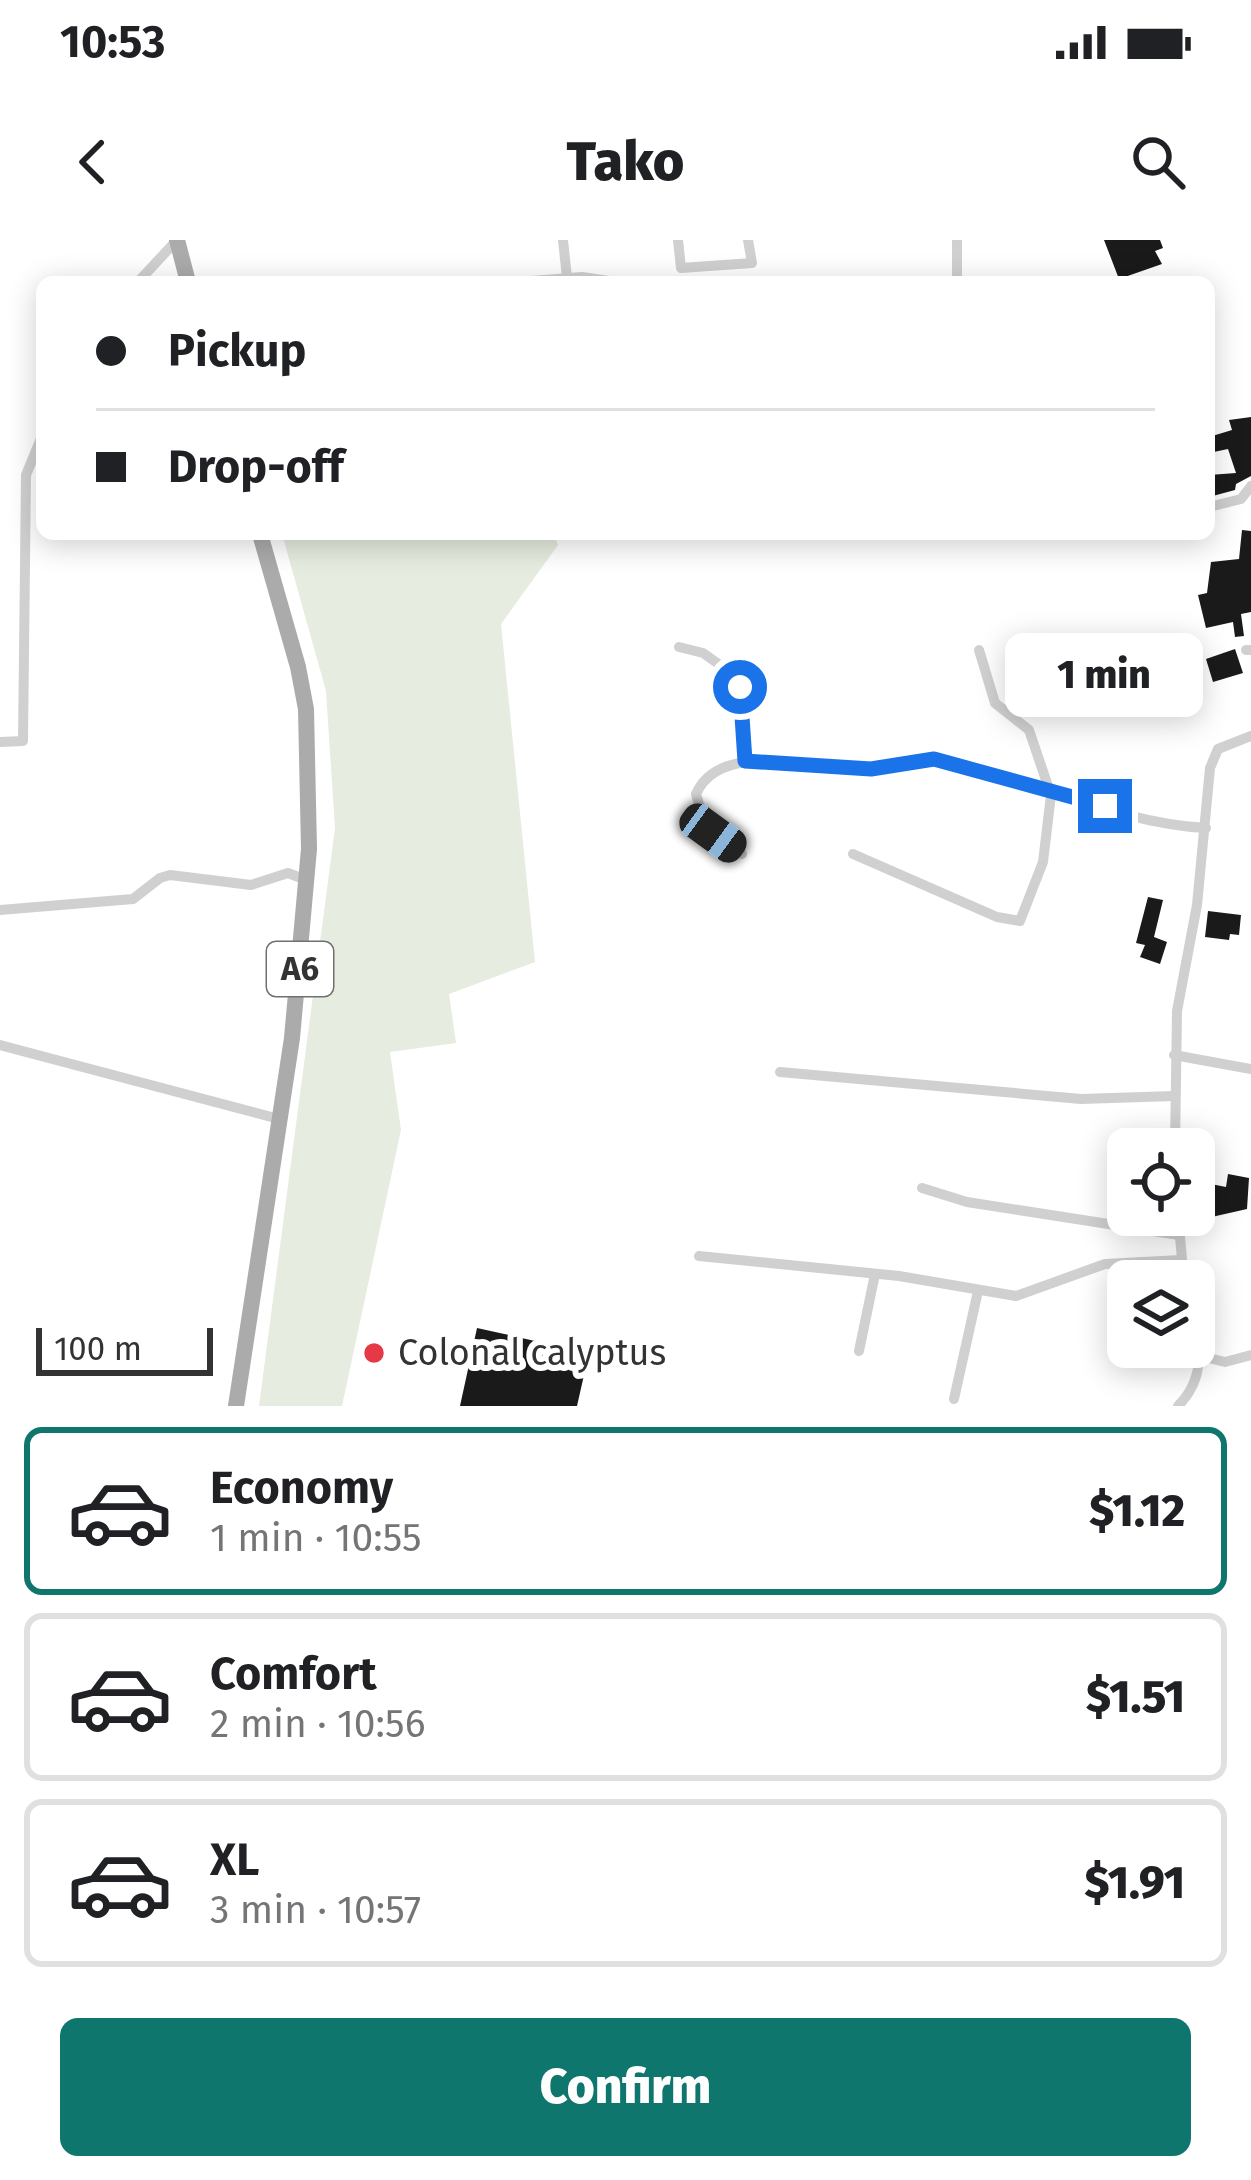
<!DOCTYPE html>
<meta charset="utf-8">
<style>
body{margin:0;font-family:"Fira Sans",sans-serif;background:#f2f2f2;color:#202124;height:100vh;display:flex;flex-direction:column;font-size:45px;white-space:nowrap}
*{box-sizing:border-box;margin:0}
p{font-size:39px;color:#757577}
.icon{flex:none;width:66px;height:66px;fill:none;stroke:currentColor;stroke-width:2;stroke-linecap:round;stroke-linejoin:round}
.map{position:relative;height:1166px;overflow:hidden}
.side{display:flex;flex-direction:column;background:#fff;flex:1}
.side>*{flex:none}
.hud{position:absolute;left:36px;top:36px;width:1179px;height:264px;border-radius:18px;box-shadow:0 6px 30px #0003;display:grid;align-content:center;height:264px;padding:0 60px;background:#fff}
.tools{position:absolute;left:1107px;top:888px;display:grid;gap:24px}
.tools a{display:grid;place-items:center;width:108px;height:108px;border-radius:18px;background:#fff;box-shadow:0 6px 30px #0003;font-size:60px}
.scale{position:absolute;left:36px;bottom:30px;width:177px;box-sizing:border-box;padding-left:12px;border:6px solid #333;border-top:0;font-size:33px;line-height:42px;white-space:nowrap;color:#333;-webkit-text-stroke:9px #fff;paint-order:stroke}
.end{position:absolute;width:54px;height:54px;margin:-27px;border:15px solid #1a73e8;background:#fff;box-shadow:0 0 0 6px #fff}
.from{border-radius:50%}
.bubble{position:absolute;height:84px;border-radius:18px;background:#fff;box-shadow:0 6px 30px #0003;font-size:39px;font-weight:800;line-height:84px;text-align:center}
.car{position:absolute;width:36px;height:72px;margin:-36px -18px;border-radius:15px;box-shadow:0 0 9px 3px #0007;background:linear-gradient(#222 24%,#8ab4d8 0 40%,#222 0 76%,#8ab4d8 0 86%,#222 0)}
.hud b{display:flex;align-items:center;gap:42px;height:114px;font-size:45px}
.hud b+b{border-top:3px solid #e0e0e0}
.hud i{width:30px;height:30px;background:#202124}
ul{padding:21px 0 0;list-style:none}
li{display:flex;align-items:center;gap:36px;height:168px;margin:0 24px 18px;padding:0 36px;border:6px solid #e0e0e0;border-radius:18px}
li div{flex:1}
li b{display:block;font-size:45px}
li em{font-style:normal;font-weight:800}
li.selected{border-color:#0f766e}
li>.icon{width:108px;height:108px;stroke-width:1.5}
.primary-button{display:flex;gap:24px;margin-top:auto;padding:24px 60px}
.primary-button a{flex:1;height:138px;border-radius:18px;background:#0f766e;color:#fff;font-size:48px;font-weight:800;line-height:138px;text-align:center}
.status{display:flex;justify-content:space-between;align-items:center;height:84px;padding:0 60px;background:#fff;direction:ltr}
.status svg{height:33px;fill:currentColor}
header{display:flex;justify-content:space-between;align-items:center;height:156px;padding:0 60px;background:#fff;font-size:54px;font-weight:800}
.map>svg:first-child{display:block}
</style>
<div class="status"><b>10:53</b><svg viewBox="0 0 49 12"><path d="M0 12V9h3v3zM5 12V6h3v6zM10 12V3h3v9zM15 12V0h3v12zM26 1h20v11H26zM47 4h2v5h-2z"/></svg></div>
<header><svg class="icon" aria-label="back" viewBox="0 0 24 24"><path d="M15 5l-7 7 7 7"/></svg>Tako<svg class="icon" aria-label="search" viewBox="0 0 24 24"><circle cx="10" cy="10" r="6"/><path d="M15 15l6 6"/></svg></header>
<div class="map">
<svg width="1251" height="1166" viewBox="0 0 1251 1166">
<rect width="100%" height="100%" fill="#fff"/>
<path fill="#e6ecdf" d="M 282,294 L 554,294 L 558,305 L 501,384 L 535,722 L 449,754 L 456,803 L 390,812 L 401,890 L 342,1166 L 259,1166 L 335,588 L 326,451 Z"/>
<g fill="#1a1a1a">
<path d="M 1104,0 L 1160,0 L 1163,8 L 1155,11 L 1162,24 L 1119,39 Z"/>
<path d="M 1251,177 L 1251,236 L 1236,244 L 1235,250 L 1209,257 L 1209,235 L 1236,233 L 1228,209 L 1209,213 L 1209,197 L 1232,190 L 1229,180 Z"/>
<path d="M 1242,290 L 1251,291 L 1251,372 L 1241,374 L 1244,396 L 1235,397 L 1233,382 L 1206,388 L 1198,355 L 1207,353 L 1211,322 L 1239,319 Z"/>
<path d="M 1235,409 L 1243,433 L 1213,442 L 1206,419 Z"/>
<path d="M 1148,657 L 1163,660 L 1154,697 L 1167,702 L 1160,724 L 1140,717 L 1145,705 L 1136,703 Z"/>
<path d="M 1208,671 L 1241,675 L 1239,695 L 1230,694 L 1229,700 L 1205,697 Z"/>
<path d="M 1228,934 L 1249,938 L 1247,969 L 1194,981 L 1196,941 L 1226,947 Z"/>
<path d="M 477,1088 L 589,1113 L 577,1166 L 460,1166 Z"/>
</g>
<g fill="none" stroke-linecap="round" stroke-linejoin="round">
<g stroke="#d0d0d0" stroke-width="10">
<path d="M 563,0 L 567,38"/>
<path d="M 678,0 L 681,28 L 752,23 L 748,0"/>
<path d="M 138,42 L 177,0"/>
<path d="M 470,42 L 493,42"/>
<path d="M 518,42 L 582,37 L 616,42"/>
<path d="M 957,42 L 957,0"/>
<path d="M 1209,267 L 1241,259 L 1251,246"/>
<path d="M 679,407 L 703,413 L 737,437 L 745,521"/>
<path d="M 1246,410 L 1251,410"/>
<path d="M 0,502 L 23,501 L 26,235 L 42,196"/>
<path d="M 742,614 L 705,585 L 696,554 C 722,495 825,534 876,529 C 897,527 918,516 939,520 C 1029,537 1114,583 1206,588"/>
<path d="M 853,614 L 997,677 L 1020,681 L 1043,622 L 1051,555 L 1029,490 L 995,463 L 979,410"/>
<path d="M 0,670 L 133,659 L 160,638 L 170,635 L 251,645 L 288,633 L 306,640"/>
<path d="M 0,805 L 279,879"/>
<path d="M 1174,815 L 1251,829"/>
<path d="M 780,832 L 1081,859 L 1174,856"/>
<path d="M 1175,909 L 1177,771 L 1197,665 L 1210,528 L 1218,509 L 1251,496"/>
<path d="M 922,948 L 967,962 L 1179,995"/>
<path d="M 1178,975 L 1184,1041"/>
<path d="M 699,1016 L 899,1036 L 1016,1056 L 1105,1024 L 1181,1020"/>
<path d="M 859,1111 L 875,1034"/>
<path d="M 1201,1116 L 1225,1122 L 1251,1115"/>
<path d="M 954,1159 L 978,1051"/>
<path d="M 1178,1166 C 1203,1141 1202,1112 1194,1080"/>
</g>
<g stroke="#ababab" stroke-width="16">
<path d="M 177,0 L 188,42"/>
<path d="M 236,1166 L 292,798 L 309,609 L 306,469 L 298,427 L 260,294"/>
</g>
</g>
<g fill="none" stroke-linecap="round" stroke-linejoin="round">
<path stroke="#1a73e8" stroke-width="15" d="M 740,447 L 745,521 L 871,529 L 934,519 L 1105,566"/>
</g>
<circle fill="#e63946" stroke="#fff" stroke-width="4.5" cx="374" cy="1113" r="12"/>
<g text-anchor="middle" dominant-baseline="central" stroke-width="12" stroke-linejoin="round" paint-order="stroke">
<rect fill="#fff" stroke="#707070" stroke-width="3" x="267" y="702" width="66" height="54" rx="9"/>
<g font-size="33" font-weight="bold" fill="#333">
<text x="300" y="729">A6</text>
</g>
<g font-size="36" fill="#333" stroke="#fff" text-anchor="start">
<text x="398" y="1113">Colonal calyptus</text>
</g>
</g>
</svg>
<div class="tools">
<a><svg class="icon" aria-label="locate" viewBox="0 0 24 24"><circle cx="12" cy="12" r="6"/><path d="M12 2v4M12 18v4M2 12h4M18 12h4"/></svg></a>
<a><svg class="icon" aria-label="layers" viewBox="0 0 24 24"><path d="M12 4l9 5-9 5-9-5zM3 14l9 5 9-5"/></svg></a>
</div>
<div class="scale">100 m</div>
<i class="end from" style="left:740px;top:447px"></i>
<i class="end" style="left:1105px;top:566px"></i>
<div class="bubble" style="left:1005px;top:393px;width:198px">1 min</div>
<i class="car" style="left:713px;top:593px;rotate:126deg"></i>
<div class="hud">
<b><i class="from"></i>Pickup</b>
<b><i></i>Drop-off</b>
</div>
</div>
<section class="side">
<ul>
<li class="selected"><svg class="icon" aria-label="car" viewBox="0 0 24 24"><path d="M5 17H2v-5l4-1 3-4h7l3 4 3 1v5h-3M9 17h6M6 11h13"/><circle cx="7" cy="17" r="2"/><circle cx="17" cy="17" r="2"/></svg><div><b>Economy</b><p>1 min · 10:55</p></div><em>$1.12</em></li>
<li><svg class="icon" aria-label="car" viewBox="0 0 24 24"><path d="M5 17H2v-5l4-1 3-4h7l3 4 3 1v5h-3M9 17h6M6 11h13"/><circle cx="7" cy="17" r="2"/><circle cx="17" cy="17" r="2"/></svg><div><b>Comfort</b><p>2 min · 10:56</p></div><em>$1.51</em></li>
<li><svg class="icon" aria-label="car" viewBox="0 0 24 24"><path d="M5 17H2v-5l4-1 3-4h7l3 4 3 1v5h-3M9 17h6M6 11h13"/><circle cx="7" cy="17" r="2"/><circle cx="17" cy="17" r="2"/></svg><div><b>XL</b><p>3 min · 10:57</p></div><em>$1.91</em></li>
</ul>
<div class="primary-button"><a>Confirm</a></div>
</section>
